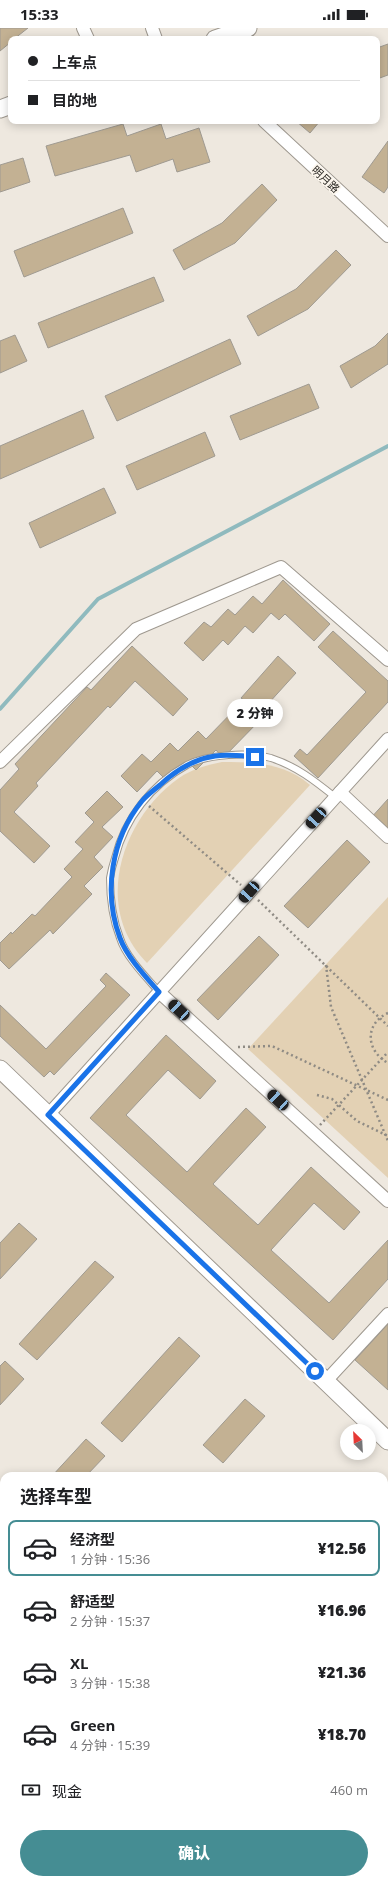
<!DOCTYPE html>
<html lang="zh">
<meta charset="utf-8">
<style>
body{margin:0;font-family:"Open Sans","Noto Sans SC",sans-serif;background:#f6f6f6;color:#202124;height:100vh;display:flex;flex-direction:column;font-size:15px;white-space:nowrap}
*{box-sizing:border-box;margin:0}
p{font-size:13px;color:#757577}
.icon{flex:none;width:22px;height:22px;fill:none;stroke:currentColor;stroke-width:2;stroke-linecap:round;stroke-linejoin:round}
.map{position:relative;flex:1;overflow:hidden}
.panel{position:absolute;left:0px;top:1444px;width:388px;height:412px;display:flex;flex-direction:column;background:#fff;border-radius:12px 12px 0 0;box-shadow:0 2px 10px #0003}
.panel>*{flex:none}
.hud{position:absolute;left:8px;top:8px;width:372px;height:88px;border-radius:8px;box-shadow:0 2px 10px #0003;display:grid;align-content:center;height:88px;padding:0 20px;background:#fff}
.needle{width:26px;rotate:336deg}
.controls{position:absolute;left:340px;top:1396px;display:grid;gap:8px}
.controls a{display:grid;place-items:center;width:36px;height:36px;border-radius:50%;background:#fff;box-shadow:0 2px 10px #0003;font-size:20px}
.end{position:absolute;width:18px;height:18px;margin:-9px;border:5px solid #1a73e8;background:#fff;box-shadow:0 0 0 2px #fff}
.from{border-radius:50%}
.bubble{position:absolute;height:28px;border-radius:14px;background:#fff;box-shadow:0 2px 10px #0003;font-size:13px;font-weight:800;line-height:28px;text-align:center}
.car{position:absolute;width:12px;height:24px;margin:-12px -6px;border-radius:5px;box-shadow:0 0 3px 1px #0007;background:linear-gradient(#222 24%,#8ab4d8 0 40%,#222 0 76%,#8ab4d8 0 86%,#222 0)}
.hud b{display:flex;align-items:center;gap:14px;height:38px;font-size:15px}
.hud b+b{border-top:1px solid #e0e0e0}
.hud i{width:10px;height:10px;background:#202124}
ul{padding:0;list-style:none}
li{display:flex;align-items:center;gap:12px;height:56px;margin:0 8px 6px;padding:0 12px;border:2px solid transparent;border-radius:8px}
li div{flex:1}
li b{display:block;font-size:15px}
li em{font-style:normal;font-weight:800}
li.on{border-color:#458d93}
li>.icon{width:36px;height:36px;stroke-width:1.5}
h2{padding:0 20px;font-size:18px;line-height:48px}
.pay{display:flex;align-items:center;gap:10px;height:44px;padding:0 20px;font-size:15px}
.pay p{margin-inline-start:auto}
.button{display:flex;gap:8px;margin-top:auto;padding:8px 20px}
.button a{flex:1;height:46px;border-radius:24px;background:#458d93;color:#fff;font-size:16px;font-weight:800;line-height:46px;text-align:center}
.status{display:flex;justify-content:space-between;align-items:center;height:28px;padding:0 20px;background:#fff;direction:ltr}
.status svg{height:11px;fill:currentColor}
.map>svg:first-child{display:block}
</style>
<div class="status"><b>15:33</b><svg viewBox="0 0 49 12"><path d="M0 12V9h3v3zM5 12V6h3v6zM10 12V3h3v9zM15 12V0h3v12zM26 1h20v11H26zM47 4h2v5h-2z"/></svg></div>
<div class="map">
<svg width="388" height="1856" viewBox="0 0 388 1856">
<rect width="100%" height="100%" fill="#eee8df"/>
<g fill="#e3d1b4">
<path d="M 222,734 C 255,734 284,735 310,757 L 147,935 C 92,880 121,791 179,750 C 192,741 207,737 222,734 Z"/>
<path d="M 388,869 L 388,1150 L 248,1021 Z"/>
</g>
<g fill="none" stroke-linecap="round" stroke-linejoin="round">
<path stroke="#8fbabe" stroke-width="4" d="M 0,681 L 98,571 L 388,418"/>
</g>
<g fill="#c3b193" stroke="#9f9a91">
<path d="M 0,0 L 28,0 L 14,11 L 11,11 L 11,14 L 0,23 Z"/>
<path d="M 388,16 L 388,47 L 377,51 L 377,20 Z"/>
<path d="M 296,93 L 320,93 L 310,105 Z"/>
<path d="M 123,96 L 127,108 L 161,96 L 166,111 L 199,100 L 210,134 L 177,144 L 173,131 L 136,144 L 130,127 L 55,148 L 46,118 Z"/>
<path d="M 388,113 L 388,159 L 384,165 L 362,149 Z"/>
<path d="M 23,130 L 30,154 L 0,164 L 0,137 Z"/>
<path d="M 262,156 L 277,172 L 235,215 L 184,242 L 173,222 L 222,195 Z"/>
<path d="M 123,180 L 133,205 L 24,249 L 14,223 Z"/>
<path d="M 336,222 L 351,237 L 308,281 L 258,308 L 247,288 L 296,261 Z"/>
<path d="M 154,249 L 164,273 L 48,320 L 38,295 Z"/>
<path d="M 388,305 L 388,336 L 351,360 L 340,338 L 375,318 Z"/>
<path d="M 15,307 L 27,333 L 0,345 L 0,313 Z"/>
<path d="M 230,311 L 241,336 L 117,393 L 105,368 Z"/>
<path d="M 309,356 L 319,380 L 240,412 L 230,388 Z"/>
<path d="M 83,382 L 94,410 L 0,451 L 0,418 Z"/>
<path d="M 205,404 L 215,428 L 137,462 L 126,438 Z"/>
<path d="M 104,460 L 116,485 L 40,520 L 29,495 Z"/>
<path d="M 283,552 L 330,596 L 314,613 L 285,586 L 279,592 L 271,585 L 253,605 L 245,598 L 228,617 L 223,612 L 203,633 L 184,615 L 204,594 L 211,599 L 228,581 L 235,587 L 253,568 L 262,576 Z"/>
<path d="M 333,603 L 388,653 L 388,674 L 318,750 L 294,728 L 300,721 L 307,727 L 366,664 L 318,619 Z"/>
<path d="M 132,618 L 188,671 L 173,688 L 135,653 L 110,680 L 108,678 L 36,755 L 38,758 L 14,784 L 50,818 L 34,835 L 0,803 L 0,762 L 19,741 L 15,736 L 87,659 L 91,662 Z"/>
<path d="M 278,628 L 296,645 L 258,687 L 262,690 L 223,730 L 216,722 L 196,742 L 187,733 L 167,753 L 157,743 L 137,764 L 121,748 L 142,726 L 151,734 L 170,715 L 178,723 L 198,703 L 206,711 L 244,672 L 241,670 Z"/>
<path d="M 107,763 L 123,779 L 102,799 L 113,809 L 94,829 L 103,839 L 84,858 L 92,866 L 53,906 L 50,902 L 9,941 L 0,932 L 0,915 L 11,904 L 12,906 L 32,886 L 35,888 L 72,849 L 64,841 L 83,821 L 75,814 L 94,794 L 85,785 Z"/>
<path d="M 388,771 L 388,808 L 370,791 Z"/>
<path d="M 347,812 L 370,834 L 308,900 L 284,878 Z"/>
<path d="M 259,908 L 279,927 L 218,992 L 197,972 Z"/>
<path d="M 106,945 L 130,967 L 54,1047 L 50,1043 L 44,1049 L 0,1008 L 0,977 L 46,1021 L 106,958 L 100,952 Z"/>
<path d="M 166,1007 L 216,1053 L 200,1071 L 168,1042 L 126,1087 L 187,1144 L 246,1080 L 266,1099 L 213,1156 L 258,1197 L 311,1139 L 360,1184 L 344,1202 L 314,1175 L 271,1222 L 329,1275 L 388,1212 L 388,1251 L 333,1312 L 90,1090 Z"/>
<path d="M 19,1195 L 37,1211 L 0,1251 L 0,1215 Z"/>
<path d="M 95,1233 L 114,1249 L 37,1332 L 19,1316 Z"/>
<path d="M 388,1296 L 388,1362 L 355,1332 Z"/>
<path d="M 179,1309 L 200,1328 L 122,1414 L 101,1395 Z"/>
<path d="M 5,1333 L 24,1351 L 0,1377 L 0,1338 Z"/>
<path d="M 245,1371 L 265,1388 L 223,1435 L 203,1417 Z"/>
<path d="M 86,1411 L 105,1428 L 86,1448 L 52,1448 Z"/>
<path d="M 4,1667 L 4,1707 L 0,1711 L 0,1671 Z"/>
</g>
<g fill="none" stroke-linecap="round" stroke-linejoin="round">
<g stroke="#9e988f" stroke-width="8">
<g id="lane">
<path d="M 159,964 C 146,949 126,929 120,910 C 113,892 110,870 110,850 C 111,844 113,836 115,830 C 125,790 151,757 187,737 C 208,726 249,724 271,730 C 296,738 315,753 335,769"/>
<path d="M 384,1615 L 388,1619"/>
<path d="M 203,1852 L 207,1856"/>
</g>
</g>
<g stroke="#9e988f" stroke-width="14">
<g id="street">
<path d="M 83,0 L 88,11"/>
<path d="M 152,0 L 156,11"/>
<path d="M 264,93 L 388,208"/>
<path d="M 0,734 L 136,601 L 281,539 L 388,632"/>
<path d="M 340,764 L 388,809"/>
<path d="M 159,964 L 388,1173"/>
<path d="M 48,1087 L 388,711"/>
<path d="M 326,1353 L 388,1286"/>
</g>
</g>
<g stroke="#9e988f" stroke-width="19">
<g id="secondary">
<path d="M 215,11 L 248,0"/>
<path d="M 0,81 L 11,77"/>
<path d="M 0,1041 L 388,1413"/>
</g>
</g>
<g stroke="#9e988f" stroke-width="21">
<g id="primary">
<path d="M 384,1473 L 388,1469"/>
<path d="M 384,1501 L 388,1497"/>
<path d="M 35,1856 L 38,1852"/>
<path d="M 63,1856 L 66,1852"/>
</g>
</g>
<g stroke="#8f8b84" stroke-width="2.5" stroke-dasharray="2 3" stroke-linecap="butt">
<path d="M 149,778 L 241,857"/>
<path d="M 258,872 L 388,998"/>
<path d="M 326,937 L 331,979 L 388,1113"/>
<path d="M 388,985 C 364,996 366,1023 388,1035"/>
<path d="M 238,1019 L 272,1018 L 388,1072"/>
<path d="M 317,1067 L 332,1071 L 357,1093 L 388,1108"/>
<path d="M 320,1097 L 388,1024"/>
</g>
<use href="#lane" stroke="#fff" stroke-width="6"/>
<use href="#street" stroke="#fff" stroke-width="12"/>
<use href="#secondary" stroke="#fff" stroke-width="17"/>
<use href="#primary" stroke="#fff" stroke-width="19"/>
</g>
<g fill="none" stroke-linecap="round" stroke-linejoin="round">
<path stroke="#1a73e8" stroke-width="5" d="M 255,729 C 242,728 228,726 215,728 C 194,731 175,743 160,757 C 154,762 147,767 142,773 C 111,811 103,865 120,910 C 127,929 146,949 159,964 L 48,1087 L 315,1343"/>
</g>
<g text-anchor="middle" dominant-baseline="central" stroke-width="3.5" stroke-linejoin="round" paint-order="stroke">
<g font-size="11" fill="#282622" stroke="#fbf5ec">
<text transform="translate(326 151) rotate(43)">明月路</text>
</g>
</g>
</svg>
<div class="controls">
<a><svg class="needle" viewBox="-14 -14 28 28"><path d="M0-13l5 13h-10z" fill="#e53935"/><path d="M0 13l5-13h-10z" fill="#757577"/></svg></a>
</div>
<i class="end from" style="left:315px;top:1343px"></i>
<i class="end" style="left:255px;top:729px"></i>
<div class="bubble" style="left:227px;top:671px;width:56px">2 分钟</div>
<i class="car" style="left:316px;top:790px;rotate:222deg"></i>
<i class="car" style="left:249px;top:864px;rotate:222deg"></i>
<i class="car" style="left:179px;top:982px;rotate:313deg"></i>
<i class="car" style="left:278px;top:1072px;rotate:313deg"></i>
<div class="hud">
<b><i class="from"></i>上车点</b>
<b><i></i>目的地</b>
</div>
<section class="panel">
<h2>选择车型</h2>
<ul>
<li class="on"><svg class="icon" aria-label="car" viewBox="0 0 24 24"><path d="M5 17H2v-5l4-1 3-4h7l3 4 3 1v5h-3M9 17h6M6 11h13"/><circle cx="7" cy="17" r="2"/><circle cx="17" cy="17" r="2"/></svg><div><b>经济型</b><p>1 分钟 · 15:36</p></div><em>¥12.56</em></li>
<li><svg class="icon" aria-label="car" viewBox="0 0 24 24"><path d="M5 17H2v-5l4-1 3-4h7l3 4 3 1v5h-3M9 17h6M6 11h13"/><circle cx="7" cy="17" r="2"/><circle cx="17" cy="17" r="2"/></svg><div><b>舒适型</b><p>2 分钟 · 15:37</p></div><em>¥16.96</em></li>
<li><svg class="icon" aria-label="car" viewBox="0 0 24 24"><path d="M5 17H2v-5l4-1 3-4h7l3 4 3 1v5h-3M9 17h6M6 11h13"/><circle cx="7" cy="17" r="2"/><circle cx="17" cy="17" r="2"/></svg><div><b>XL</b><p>3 分钟 · 15:38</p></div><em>¥21.36</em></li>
<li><svg class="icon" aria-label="car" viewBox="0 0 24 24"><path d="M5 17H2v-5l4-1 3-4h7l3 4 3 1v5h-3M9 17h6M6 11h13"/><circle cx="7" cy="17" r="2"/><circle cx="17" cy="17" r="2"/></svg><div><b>Green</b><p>4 分钟 · 15:39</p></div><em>¥18.70</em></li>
</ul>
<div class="pay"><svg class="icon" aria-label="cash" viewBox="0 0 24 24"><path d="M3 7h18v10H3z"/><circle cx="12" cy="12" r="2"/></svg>现金<p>460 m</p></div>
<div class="button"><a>确认</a></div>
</section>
</div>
